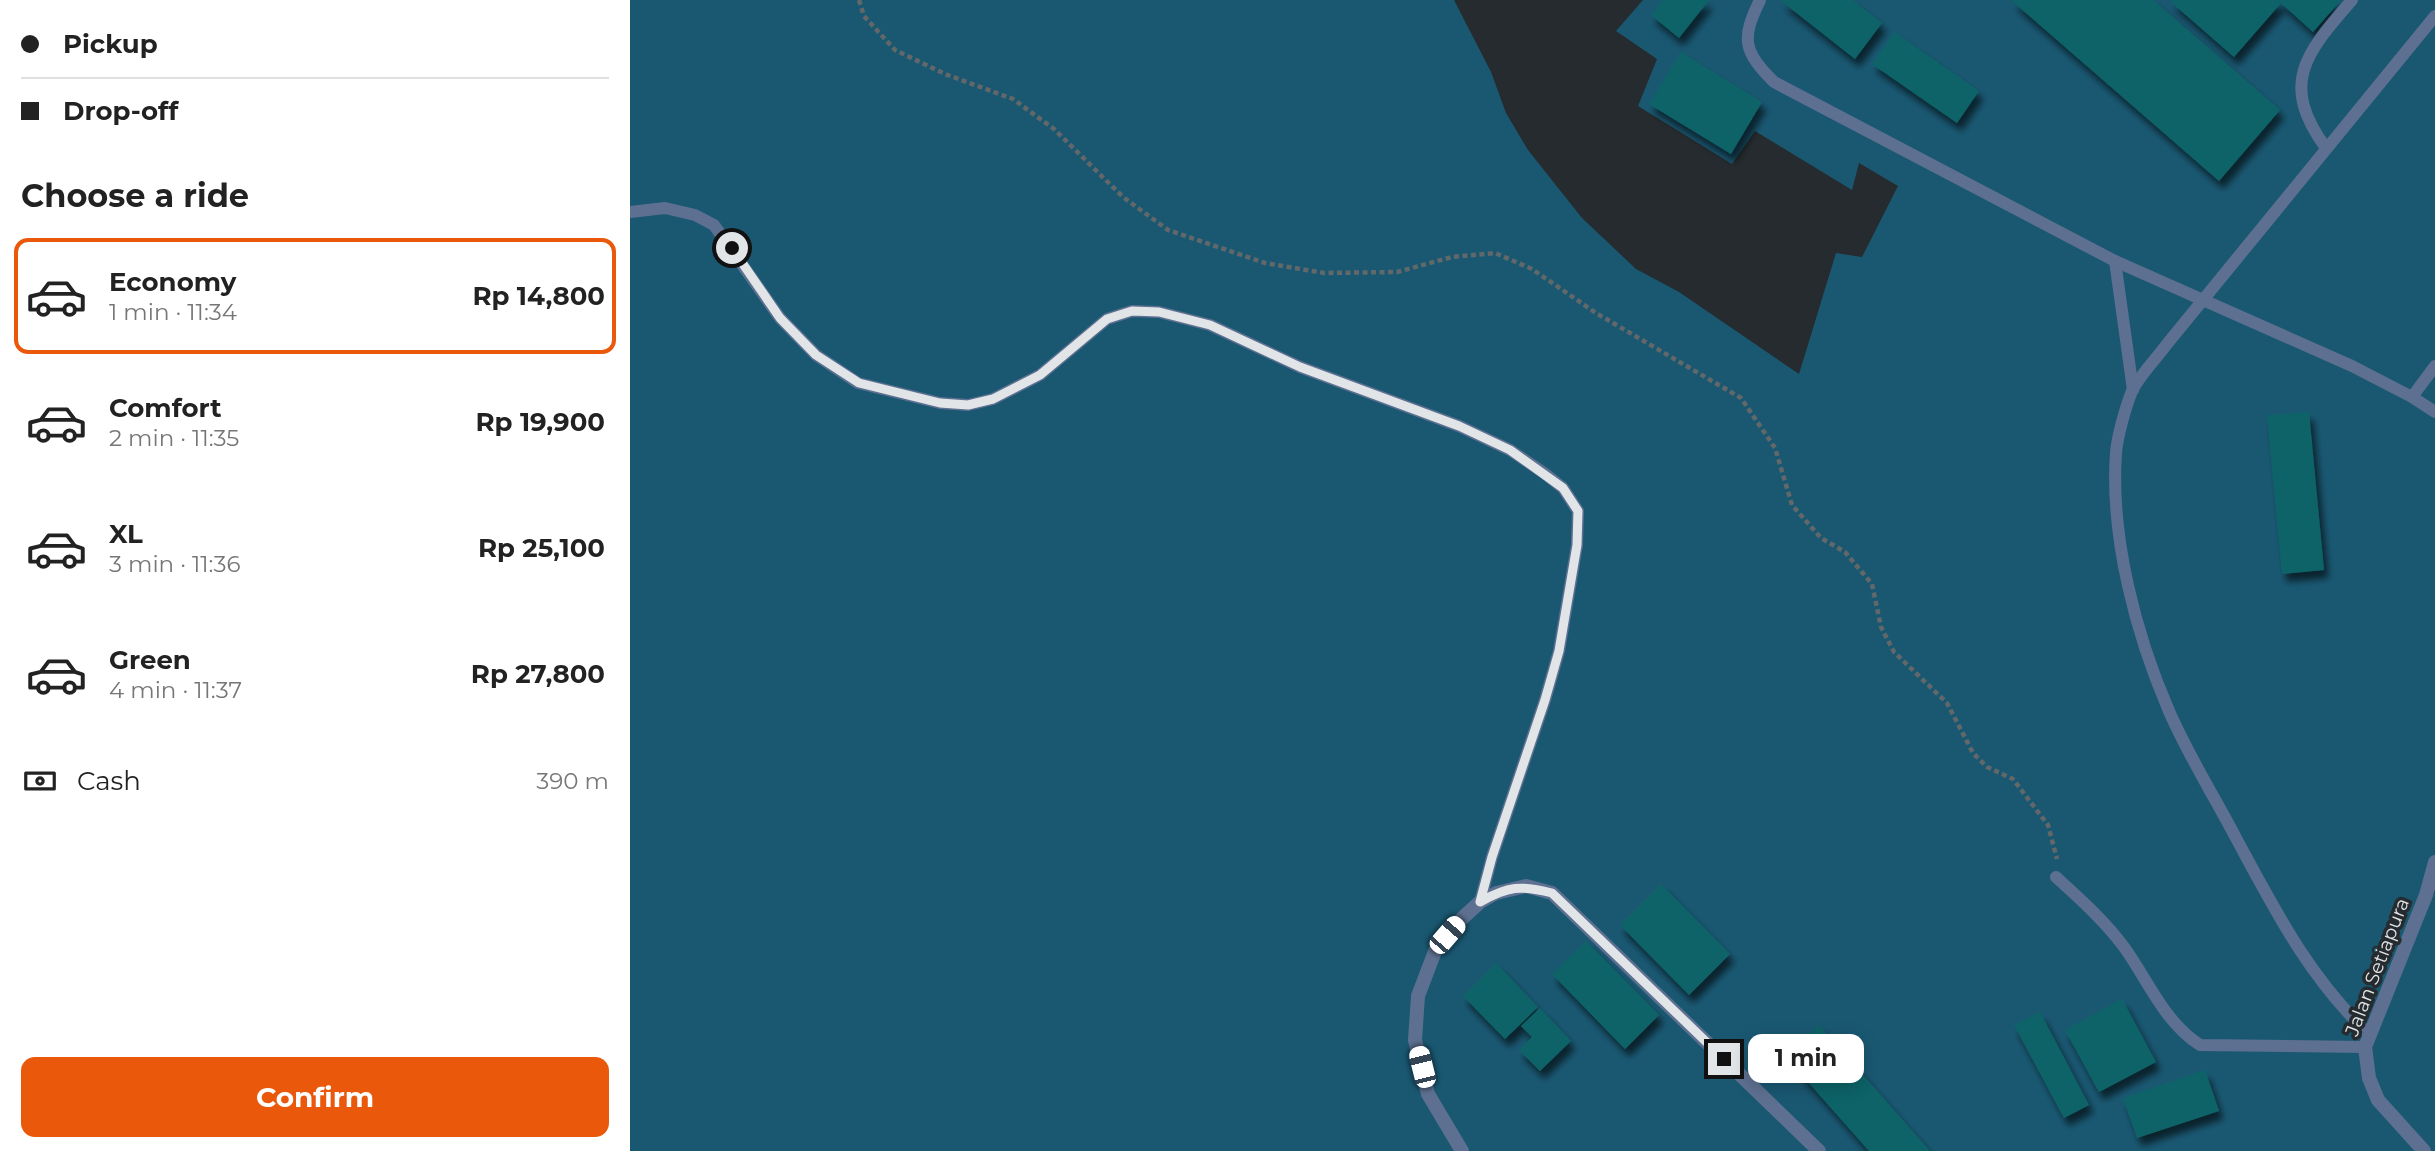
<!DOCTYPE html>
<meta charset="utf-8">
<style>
body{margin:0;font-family:Montserrat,sans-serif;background:#f2f2f2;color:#222;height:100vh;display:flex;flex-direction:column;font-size:26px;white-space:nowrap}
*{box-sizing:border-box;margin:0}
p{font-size:23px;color:#767676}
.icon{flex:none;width:38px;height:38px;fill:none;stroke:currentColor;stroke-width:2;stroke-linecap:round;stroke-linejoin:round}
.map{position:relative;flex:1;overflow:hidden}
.drawer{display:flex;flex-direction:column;background:#fff;width:630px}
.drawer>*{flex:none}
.guide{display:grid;align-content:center;height:154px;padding:0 21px;background:#fff}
.end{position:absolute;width:32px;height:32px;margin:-16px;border:9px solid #e1e5e7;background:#111;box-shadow:0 0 0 4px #111}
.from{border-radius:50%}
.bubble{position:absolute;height:49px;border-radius:14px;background:#fff;box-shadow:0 4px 18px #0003;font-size:23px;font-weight:700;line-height:49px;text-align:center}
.car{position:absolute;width:21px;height:42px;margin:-21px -10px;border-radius:9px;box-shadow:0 0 5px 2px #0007;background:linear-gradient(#fff 24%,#345 0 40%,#fff 0 76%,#345 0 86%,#fff 0)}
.guide b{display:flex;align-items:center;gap:24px;height:66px;font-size:26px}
.guide b+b{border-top:2px solid #e0e0e0}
.guide i{width:18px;height:18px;background:#222}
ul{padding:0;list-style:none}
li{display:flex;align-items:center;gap:21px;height:116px;margin:0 14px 10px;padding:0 7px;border:4px solid transparent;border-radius:14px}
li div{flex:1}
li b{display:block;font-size:26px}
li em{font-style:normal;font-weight:700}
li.active{border-color:#ea580c}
li>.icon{width:63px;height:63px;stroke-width:1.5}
h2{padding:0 21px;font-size:32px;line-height:84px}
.pay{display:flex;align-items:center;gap:18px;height:77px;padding:0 21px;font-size:26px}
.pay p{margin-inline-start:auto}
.primary-button{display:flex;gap:14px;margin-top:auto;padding:14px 21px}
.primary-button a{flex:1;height:80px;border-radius:14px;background:#ea580c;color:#fff;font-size:28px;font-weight:700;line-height:80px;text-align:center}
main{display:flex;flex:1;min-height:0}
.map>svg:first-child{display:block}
</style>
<main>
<section class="drawer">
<div class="guide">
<b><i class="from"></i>Pickup</b>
<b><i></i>Drop-off</b>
</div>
<h2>Choose a ride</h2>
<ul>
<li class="active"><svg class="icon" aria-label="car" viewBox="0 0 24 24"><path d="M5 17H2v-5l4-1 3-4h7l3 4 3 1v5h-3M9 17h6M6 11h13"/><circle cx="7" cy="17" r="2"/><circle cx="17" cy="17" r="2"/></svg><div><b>Economy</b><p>1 min · 11:34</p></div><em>Rp 14,800</em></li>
<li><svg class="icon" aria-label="car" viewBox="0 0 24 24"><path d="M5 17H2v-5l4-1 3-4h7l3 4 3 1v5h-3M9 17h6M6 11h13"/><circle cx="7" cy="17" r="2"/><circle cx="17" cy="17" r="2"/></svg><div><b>Comfort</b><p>2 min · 11:35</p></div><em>Rp 19,900</em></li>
<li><svg class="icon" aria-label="car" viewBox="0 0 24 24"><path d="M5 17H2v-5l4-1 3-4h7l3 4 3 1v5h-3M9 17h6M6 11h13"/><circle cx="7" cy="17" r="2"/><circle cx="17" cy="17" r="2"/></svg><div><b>XL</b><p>3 min · 11:36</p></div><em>Rp 25,100</em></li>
<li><svg class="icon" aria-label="car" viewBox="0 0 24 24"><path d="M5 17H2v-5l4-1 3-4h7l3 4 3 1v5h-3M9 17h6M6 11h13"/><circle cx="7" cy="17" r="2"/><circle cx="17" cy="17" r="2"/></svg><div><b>Green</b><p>4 min · 11:37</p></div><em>Rp 27,800</em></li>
</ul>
<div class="pay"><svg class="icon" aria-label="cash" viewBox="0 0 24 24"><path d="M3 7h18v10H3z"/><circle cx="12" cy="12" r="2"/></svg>Cash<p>390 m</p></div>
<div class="primary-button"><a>Confirm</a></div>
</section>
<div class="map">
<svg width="1805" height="1151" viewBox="0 0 1805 1151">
<defs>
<filter id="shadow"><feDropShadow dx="4.5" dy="8" stdDeviation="3.5" flood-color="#0009"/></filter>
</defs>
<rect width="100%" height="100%" fill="#252b2e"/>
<path fill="#1a5872" d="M 0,0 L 824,0 L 861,72 L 876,113 L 898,150 L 952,218 L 1006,269 L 1049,292 L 1169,374 L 1206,253 L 1232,257 L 1268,186 L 1229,163 L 1222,190 L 1125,131 L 1102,164 L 1008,106 L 1027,59 L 986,31 L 1013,0 L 1805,0 L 1805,1151 L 0,1151 Z"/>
<g fill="#0e6467" filter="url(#shadow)">
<path d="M 1033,0 L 1079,0 L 1049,38 L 1021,15 Z"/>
<path d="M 1150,0 L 1222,0 L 1252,23 L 1225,59 Z"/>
<path d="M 1381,0 L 1523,0 L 1650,110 L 1589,181 Z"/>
<path d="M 1542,0 L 1711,0 L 1683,32 L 1651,3 L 1604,57 L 1541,2 Z"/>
<path d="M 1264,32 L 1349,91 L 1327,123 L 1242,64 Z"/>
<path d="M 1051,52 L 1132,102 L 1101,154 L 1019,104 Z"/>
<path d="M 1679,412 L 1694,570 L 1652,574 L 1637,415 Z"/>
<path d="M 1031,884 L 1100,954 L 1059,995 L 990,925 Z"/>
<path d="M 956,941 L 1029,1015 L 995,1049 L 922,974 Z"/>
<path d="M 866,963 L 908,1007 L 875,1039 L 833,996 Z"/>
<path d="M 1492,999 L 1526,1062 L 1469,1092 L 1435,1030 Z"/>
<path d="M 910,1008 L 941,1041 L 910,1071 L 889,1050 L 902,1037 L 891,1026 Z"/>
<path d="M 1410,1012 L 1459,1105 L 1434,1118 L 1384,1025 Z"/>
<path d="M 1189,1025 L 1300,1151 L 1239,1151 L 1155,1056 Z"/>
<path d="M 1575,1070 L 1589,1111 L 1507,1138 L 1493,1098 Z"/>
</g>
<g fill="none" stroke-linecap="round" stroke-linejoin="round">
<path stroke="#62686a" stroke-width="4.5" stroke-dasharray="5 3.5" stroke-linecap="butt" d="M 229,0 L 234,16 L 265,50 L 315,74 L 383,99 L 424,129 L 493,197 L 538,230 L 635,263 L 694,273 L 767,272 L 822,257 L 865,253 L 902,269 L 966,313 L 1111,398 L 1145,448 L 1162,505 L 1191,538 L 1215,552 L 1242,584 L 1251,627 L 1264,652 L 1317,703 L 1343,753 L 1357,767 L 1383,779 L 1418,825 L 1427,859"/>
<g stroke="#5e7091" stroke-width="12">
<path d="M 1130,0 C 1111,39 1113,51 1144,82 L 1485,261 L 1722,366 L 1782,397 L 1805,412"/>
<path d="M 1696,148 C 1648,83 1677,52 1722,0"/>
<path d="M 0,212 L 35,208 L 65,215 L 84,225 L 150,318 L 186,355 L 228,383 L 310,403 L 338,405 L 363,399 L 410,375 L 477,319 L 502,311 L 529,312 L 580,325 L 670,367 L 829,426 L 880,450 L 914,473 L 933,488 L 948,511 L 947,545 L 929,651 L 915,700 L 862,857 L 850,902"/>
<path d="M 1485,261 L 1503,390"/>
<path d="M 1782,397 L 1805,366"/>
<path d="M 1426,877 C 1449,898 1475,921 1494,947 C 1518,980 1534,1022 1570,1045 L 1735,1047"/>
<path d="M 1740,1035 C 1679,978 1645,910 1606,838 C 1584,796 1558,755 1539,711 C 1506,635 1480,537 1486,453 C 1487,437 1496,406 1502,391 C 1510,375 1526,359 1537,344 L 1805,16"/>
</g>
<path stroke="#5e7091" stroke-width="14" d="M 832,1151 L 798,1094 L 785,1040 L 788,996 L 807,946 L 826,924 L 850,902 L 866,893 L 896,886 L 922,893 L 1189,1151"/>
<path stroke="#5e7091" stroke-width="14" d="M 1794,1151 L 1748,1100 L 1739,1078 L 1735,1047 L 1796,895 L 1805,862"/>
</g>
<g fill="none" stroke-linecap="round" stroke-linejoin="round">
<path stroke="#e1e5e7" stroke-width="9" d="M 102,248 L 150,318 L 186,355 L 229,383 L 310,403 L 338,405 L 363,399 L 410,375 L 477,319 L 502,311 L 529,312 L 580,325 L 670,367 L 829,426 L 880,450 L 933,488 L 948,511 L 947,545 L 929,651 L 915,700 L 862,857 L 850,902 C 878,886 891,885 922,893 L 1094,1059"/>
</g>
<g text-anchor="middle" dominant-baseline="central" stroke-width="7" stroke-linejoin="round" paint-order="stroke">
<g font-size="19" fill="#e1e5e7" stroke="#252b2e">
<text transform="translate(1747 967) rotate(-69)">Jalan Setiapura</text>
</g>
</g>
</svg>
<i class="end from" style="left:102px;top:248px"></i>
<i class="end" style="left:1094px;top:1059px"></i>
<div class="bubble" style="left:1118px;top:1034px;width:116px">1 min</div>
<i class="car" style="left:817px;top:935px;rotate:41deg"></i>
<i class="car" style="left:792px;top:1067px;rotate:346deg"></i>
</div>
</main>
